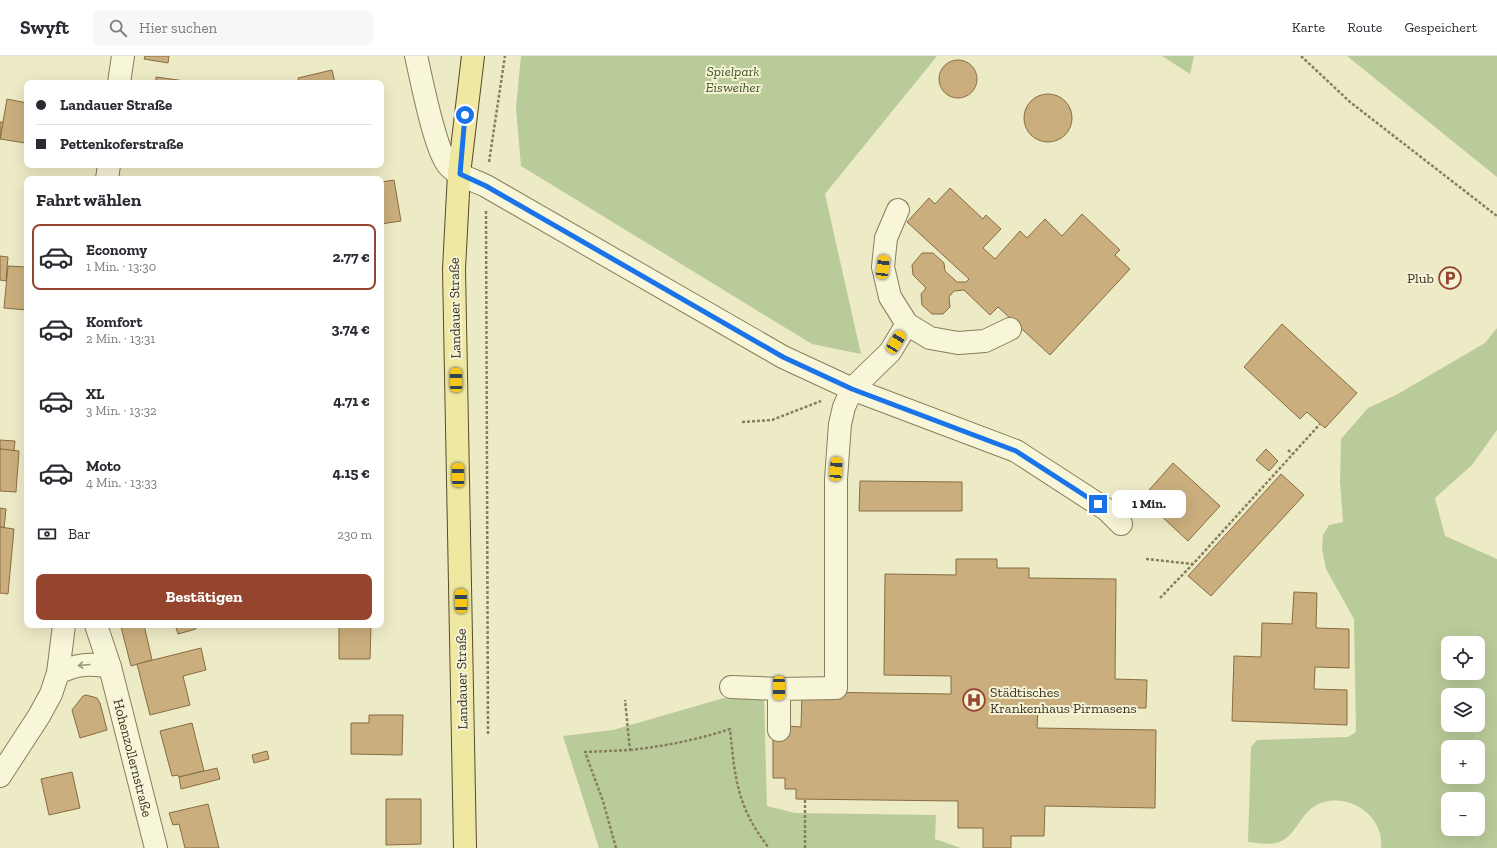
<!DOCTYPE html>
<html lang="de">
<meta charset="utf-8">
<style>
body{margin:0;font-family:"Zilla Slab",serif;background:#f7f7f7;color:#2b2b33;height:100vh;display:flex;flex-direction:column;font-size:15px;white-space:nowrap}
*{box-sizing:border-box;margin:0}
p{font-size:13px;color:#7c7c81}
.icon{flex:none;width:22px;height:22px;fill:none;stroke:currentColor;stroke-width:2;stroke-linecap:round;stroke-linejoin:round}
.map{position:relative;flex:1;overflow:hidden}
.sheet{position:absolute;left:24px;top:120px;width:360px;height:452px;display:flex;flex-direction:column;background:#fff;border-radius:8px;box-shadow:0 4px 16px #0002}
.sheet>*{flex:none}
.guide{position:absolute;left:24px;top:24px;width:360px;height:88px;border-radius:8px;box-shadow:0 4px 16px #0002;display:grid;align-content:center;height:88px;padding:0 12px;background:#fff}
.tools{position:absolute;left:1441px;top:580px;display:grid;gap:8px}
.tools a{display:grid;place-items:center;width:44px;height:44px;border-radius:8px;background:#fff;box-shadow:0 4px 16px #0002;font-size:20px}
.end{position:absolute;width:18px;height:18px;margin:-9px;border:5px solid #1a73e8;background:#fff;box-shadow:0 0 0 2px #fff}
.from{border-radius:50%}
.bubble{position:absolute;height:28px;border-radius:8px;background:#fff;box-shadow:0 4px 16px #0002;font-size:13px;font-weight:700;line-height:28px;text-align:center}
.car{position:absolute;width:12px;height:24px;margin:-12px -6px;border-radius:5px;box-shadow:0 0 3px 1px #0007;background:linear-gradient(#f5c518 24%,#345 0 40%,#f5c518 0 76%,#345 0 86%,#f5c518 0)}
.guide b{display:flex;align-items:center;gap:14px;height:38px;font-size:15px}
.guide b+b{border-top:1px solid #e1e1e2}
.guide i{width:10px;height:10px;background:#2b2b33}
ul{padding:0;list-style:none}
li{display:flex;align-items:center;gap:12px;height:66px;margin:0 8px 6px;padding:0 4px;border:2px solid transparent;border-radius:8px}
li div{flex:1}
li b{display:block;font-size:15px}
li em{font-style:normal;font-weight:700}
li.selected{border-color:#95442e}
li>.icon{width:36px;height:36px;stroke-width:1.5}
h2{padding:0 12px;font-size:18px;line-height:48px}
.pay{display:flex;align-items:center;gap:10px;height:44px;padding:0 12px;font-size:15px}
.pay p{margin-inline-start:auto}
.primary-button{display:flex;gap:8px;margin-top:auto;padding:8px 12px}
.primary-button a{flex:1;height:46px;border-radius:8px;background:#95442e;color:#fff;font-size:16px;font-weight:700;line-height:46px;text-align:center}
header{display:flex;align-items:center;gap:24px;box-sizing:border-box;height:56px;padding:0 20px;background:#fff;border-bottom:1px solid #e1e1e2}
header strong{font-size:19px}
nav{display:flex;gap:22px;margin-inline-start:auto;font-size:14px}
.search{width:280px;height:36px;background:#f7f7f7;display:flex;align-items:center;gap:10px;box-sizing:border-box;padding:0 14px;border-radius:8px;color:#7c7c81;font-size:15px}
.map>svg:first-child{display:block}
</style>
<header>
<strong>Swyft</strong>
<div class="search"><svg class="icon" aria-label="search" viewBox="0 0 24 24"><circle cx="10" cy="10" r="6"/><path d="M15 15l6 6"/></svg>Hier suchen</div>
<nav><a>Karte</a><a>Route</a><a>Gespeichert</a></nav>
</header>
<div class="map">
<svg width="1497" height="792" viewBox="0 0 1497 792">
<rect width="100%" height="100%" fill="#edeac6"/>
<g fill="#bacb9a" fill-rule="evenodd">
<path d="M 521,0 L 937,0 L 825,138 L 861,298 L 812,288 L 521,110 L 516,52 Z"/>
<path d="M 1162,0 L 1194,0 L 1190,18 Z"/>
<path d="M 1347,0 L 1497,0 L 1497,121 Z"/>
<path d="M 1497,272 L 1497,374 L 1472,409 L 1435,442 L 1445,480 L 1497,503 L 1497,792 L 1381,792 C 1385,758 1344,733 1315,750 C 1298,760 1296,782 1276,787 C 1267,789 1257,787 1248,786 L 1251,691 L 1257,684 L 1348,681 L 1356,676 L 1354,563 L 1326,513 L 1322,493 L 1323,479 L 1329,469 L 1343,466 L 1340,425 L 1341,383 L 1368,352 L 1396,339 L 1485,287 ZM 1448,587 L 1478,587 L 1478,617 L 1448,617 ZM 1448,639 L 1478,639 L 1478,669 L 1448,669 ZM 1448,691 L 1478,691 L 1478,721 L 1448,721 ZM 1448,743 L 1478,743 L 1478,773 L 1448,773 Z"/>
<path d="M 724,642 L 764,642 L 767,750 L 795,757 L 936,759 L 935,783 L 961,792 L 599,792 L 563,680 L 613,674 Z"/>
</g>
<g fill="#caae7d" stroke="#876d43">
<path d="M 145,0 L 169,0 L 168,7 L 144,3 Z"/>
<circle cx="958" cy="23" r="19"/>
<path d="M 332,14 L 335,27 L 299,27 L 298,22 Z"/>
<path d="M 156,21 L 185,25 L 185,27 L 156,27 Z"/>
<circle cx="1048" cy="62" r="24"/>
<path d="M 7,43 L 27,47 L 27,74 L 25,87 L 0,83 Z"/>
<path d="M 0,66 L 3,66 L 0,83 Z"/>
<path d="M 394,124 L 401,165 L 381,168 L 381,126 Z"/>
<path d="M 950,132 L 983,163 L 986,159 L 1001,173 L 983,192 L 995,203 L 1020,175 L 1027,182 L 1045,163 L 1062,180 L 1082,158 L 1120,194 L 1115,199 L 1130,213 L 1050,299 L 998,251 L 990,259 L 964,234 L 954,235 L 949,241 L 950,251 L 943,258 L 932,258 L 922,249 L 921,238 L 926,232 L 913,219 L 912,209 L 922,197 L 933,197 L 944,207 L 945,215 L 957,226 L 966,226 L 969,223 L 907,166 L 929,142 L 935,148 Z"/>
<path d="M 0,200 L 8,201 L 6,225 L 0,224 Z"/>
<path d="M 8,210 L 27,211 L 27,254 L 4,252 Z"/>
<path d="M 1282,268 L 1357,337 L 1325,372 L 1307,356 L 1300,363 L 1244,311 Z"/>
<path d="M 0,384 L 15,385 L 14,395 L 0,393 Z"/>
<path d="M 0,393 L 19,395 L 16,436 L 0,435 Z"/>
<path d="M 1266,393 L 1278,405 L 1269,415 L 1256,404 Z"/>
<path d="M 1173,407 L 1220,450 L 1188,485 L 1142,442 Z"/>
<path d="M 1281,418 L 1304,439 L 1211,540 L 1188,520 Z"/>
<path d="M 860,425 L 962,426 L 962,455 L 859,455 Z"/>
<path d="M 0,452 L 6,453 L 4,472 L 0,471 Z"/>
<path d="M 0,471 L 14,473 L 8,538 L 0,537 Z"/>
<path d="M 956,503 L 997,503 L 997,512 L 1029,512 L 1029,522 L 1116,523 L 1115,623 L 1147,624 L 1146,652 L 1038,651 L 1037,672 L 1156,674 L 1155,752 L 1045,750 L 1044,780 L 1011,780 L 1011,792 L 983,792 L 983,772 L 958,772 L 958,745 L 796,743 L 796,733 L 785,733 L 785,722 L 773,722 L 773,678 L 787,670 L 801,671 L 802,638 L 810,636 L 951,638 L 951,620 L 884,619 L 885,518 L 956,519 Z"/>
<path d="M 1294,536 L 1317,537 L 1316,572 L 1349,573 L 1349,612 L 1315,611 L 1314,633 L 1347,634 L 1347,669 L 1232,665 L 1234,600 L 1261,601 L 1262,567 L 1292,568 Z"/>
<path d="M 129,569 L 144,569 L 152,604 L 131,610 L 121,571 Z"/>
<path d="M 175,569 L 195,569 L 196,573 L 178,578 Z"/>
<path d="M 339,569 L 371,569 L 370,603 L 339,603 Z"/>
<path d="M 201,592 L 206,614 L 183,620 L 190,649 L 150,659 L 137,608 Z"/>
<path d="M 86,639 L 97,642 L 100,647 L 107,674 L 80,682 L 72,654 L 83,640 Z"/>
<path d="M 369,659 L 403,659 L 402,699 L 351,698 L 351,667 L 369,667 Z"/>
<path d="M 192,667 L 204,715 L 179,721 L 178,719 L 172,720 L 160,675 Z"/>
<path d="M 267,695 L 269,703 L 254,707 L 252,699 Z"/>
<path d="M 217,712 L 220,723 L 181,733 L 179,721 Z"/>
<path d="M 72,716 L 80,752 L 49,759 L 41,723 Z"/>
<path d="M 386,743 L 421,743 L 421,788 L 386,789 Z"/>
<path d="M 208,748 L 219,792 L 185,792 L 179,768 L 173,769 L 169,757 Z"/>
</g>
<g fill="none" stroke-linecap="round" stroke-linejoin="round">
<g stroke="#887d5c" stroke-width="24">
<g id="minor">
<path d="M 416,0 C 422,25 434,91 448,109 C 457,120 474,124 486,130 L 783,301 L 852,333 L 1016,395 L 1107,454 L 1121,468"/>
<path d="M 119,27 L 123,0"/>
<path d="M 107,123 L 109,109"/>
<path d="M 898,154 L 886,182 L 883,211 L 890,241 L 907,268 L 930,282 L 958,287 L 985,285 L 1010,273"/>
<path id="s1" d="M 96,569 L 110,611 L 156,792"/>
<path d="M 58,617 C 76,608 91,607 110,611"/>
<path d="M 731,631 L 779,633"/>
<path d="M 779,674 L 779,633 L 836,632 L 836,423 L 840,368 L 844,351 L 852,333 L 890,296 L 907,268"/>
<path d="M 0,720 L 39,660 L 51,638 L 58,617 L 64,569"/>
</g>
</g>
<g stroke="#564a30" stroke-width="24">
<path id="major" d="M 465,792 L 454,213 L 459,118 L 473,0"/>
</g>
<g stroke="#887d5c" stroke-width="2.5" stroke-dasharray="3 2" stroke-linecap="butt">
<path d="M 1301,0 L 1350,46 L 1497,160"/>
<path d="M 489,106 L 505,0"/>
<path d="M 486,155 L 488,678"/>
<path d="M 742,366 L 772,364 L 821,345"/>
<path d="M 1288,394 L 1293,398"/>
<path d="M 1146,503 L 1193,508 L 1320,368"/>
<path d="M 1160,542 L 1192,509"/>
<path d="M 630,694 C 666,690 696,684 730,673 C 735,723 737,751 769,792"/>
<path d="M 616,792 L 603,745 L 585,696 L 630,694 L 625,644"/>
<path d="M 805,792 L 805,743"/>
</g>
<use href="#minor" stroke="#f8f6d9" stroke-width="22"/>
<use href="#major" stroke="#efe8a0" stroke-width="22"/>
</g>
<defs><path id="oneway-shaft" d="M-6 0H5M1.5-3L5.5 0L1.5 3" fill="none" stroke-width="1.6" stroke-linecap="round" stroke-linejoin="round"/></defs>
<use stroke="#98947c" href="#oneway-shaft" transform="translate(84 609) rotate(175)"/>
<g fill="none" stroke-linecap="round" stroke-linejoin="round">
<path stroke="#1a73e8" stroke-width="5" d="M 465,59 L 460,118 L 486,130 L 783,301 L 852,333 L 1016,395 L 1098,448"/>
</g>
<defs>
<g id="parking-ring" transform="scale(1.15)"><circle r="9.5" fill="#f5f3d6" stroke="#95442e" stroke-width="1.5"/><path d="M-3.5-5.5H1a3.5 3.5 0 0 1 0 7H-1V5.5H-3.5ZM-1-3.4V-.6H.8a1.4 1.4 0 0 0 0-2.8Z" fill="#95442e"/></g>
<g id="hospital-ring" transform="scale(1.15)"><circle r="9.5" fill="#f5f3d6" stroke="#95442e" stroke-width="1.5"/><path d="M-5-5h3v3.5h4V-5h3V5h-3V1.5h-4V5h-3Z" fill="#95442e"/></g>
</defs>
<g fill-rule="evenodd">
<use href="#parking-ring" x="1450" y="222"/>
<use href="#hospital-ring" x="974" y="644"/>
</g>
<g text-anchor="middle" dominant-baseline="central" stroke-width="4" stroke-linejoin="round" paint-order="stroke">
<g font-size="14" font-style="italic" fill="#3f5427" stroke="#f5f3d6">
<text x="733" y="15">Spielpark<tspan x="733" dy="16">Eisweiher</tspan></text>
</g>
<g font-size="14" fill="#393120" stroke="#f5f3d6" text-anchor="end">
<text x="1434" y="222">Plub</text>
<text x="990" y="636" text-anchor="start">Städtisches<tspan x="990" dy="16">Krankenhaus Pirmasens</tspan></text>
</g>
<g font-size="14" fill="#393120" stroke="#f5f3d6">
<text transform="translate(455 252) rotate(-91)">Landauer Straße</text>
<text transform="translate(462 623) rotate(-91)">Landauer Straße</text>
<text stroke="none"><textPath href="#s1" startOffset="138">Hohenzollernstraße</textPath></text>
</g>
</g>
</svg>
<div class="tools">
<a><svg class="icon" aria-label="locate" viewBox="0 0 24 24"><circle cx="12" cy="12" r="6"/><path d="M12 2v4M12 18v4M2 12h4M18 12h4"/></svg></a>
<a><svg class="icon" aria-label="layers" viewBox="0 0 24 24"><path d="M12 4l9 5-9 5-9-5zM3 14l9 5 9-5"/></svg></a>
<a>+</a>
<a>−</a>
</div>
<i class="end from" style="left:465px;top:59px"></i>
<i class="end" style="left:1098px;top:448px"></i>
<div class="bubble" style="left:1112px;top:434px;width:74px">1 Min.</div>
<i class="car" style="left:883px;top:211px;rotate:7deg"></i>
<i class="car" style="left:896px;top:286px;rotate:32deg"></i>
<i class="car" style="left:456px;top:324px;rotate:359deg"></i>
<i class="car" style="left:836px;top:413px;rotate:4deg"></i>
<i class="car" style="left:458px;top:419px;rotate:359deg"></i>
<i class="car" style="left:461px;top:545px;rotate:359deg"></i>
<i class="car" style="left:779px;top:632px;rotate:180deg"></i>
<div class="guide">
<b><i class="from"></i>Landauer Straße</b>
<b><i></i>Pettenkoferstraße</b>
</div>
<section class="sheet">
<h2>Fahrt wählen</h2>
<ul>
<li class="selected"><svg class="icon" aria-label="car" viewBox="0 0 24 24"><path d="M5 17H2v-5l4-1 3-4h7l3 4 3 1v5h-3M9 17h6M6 11h13"/><circle cx="7" cy="17" r="2"/><circle cx="17" cy="17" r="2"/></svg><div><b>Economy</b><p>1 Min. · 13:30</p></div><em>2.77 €</em></li>
<li><svg class="icon" aria-label="car" viewBox="0 0 24 24"><path d="M5 17H2v-5l4-1 3-4h7l3 4 3 1v5h-3M9 17h6M6 11h13"/><circle cx="7" cy="17" r="2"/><circle cx="17" cy="17" r="2"/></svg><div><b>Komfort</b><p>2 Min. · 13:31</p></div><em>3.74 €</em></li>
<li><svg class="icon" aria-label="car" viewBox="0 0 24 24"><path d="M5 17H2v-5l4-1 3-4h7l3 4 3 1v5h-3M9 17h6M6 11h13"/><circle cx="7" cy="17" r="2"/><circle cx="17" cy="17" r="2"/></svg><div><b>XL</b><p>3 Min. · 13:32</p></div><em>4.71 €</em></li>
<li><svg class="icon" aria-label="car" viewBox="0 0 24 24"><path d="M5 17H2v-5l4-1 3-4h7l3 4 3 1v5h-3M9 17h6M6 11h13"/><circle cx="7" cy="17" r="2"/><circle cx="17" cy="17" r="2"/></svg><div><b>Moto</b><p>4 Min. · 13:33</p></div><em>4.15 €</em></li>
</ul>
<div class="pay"><svg class="icon" aria-label="cash" viewBox="0 0 24 24"><path d="M3 7h18v10H3z"/><circle cx="12" cy="12" r="2"/></svg>Bar<p>230 m</p></div>
<div class="primary-button"><a>Bestätigen</a></div>
</section>
</div>
